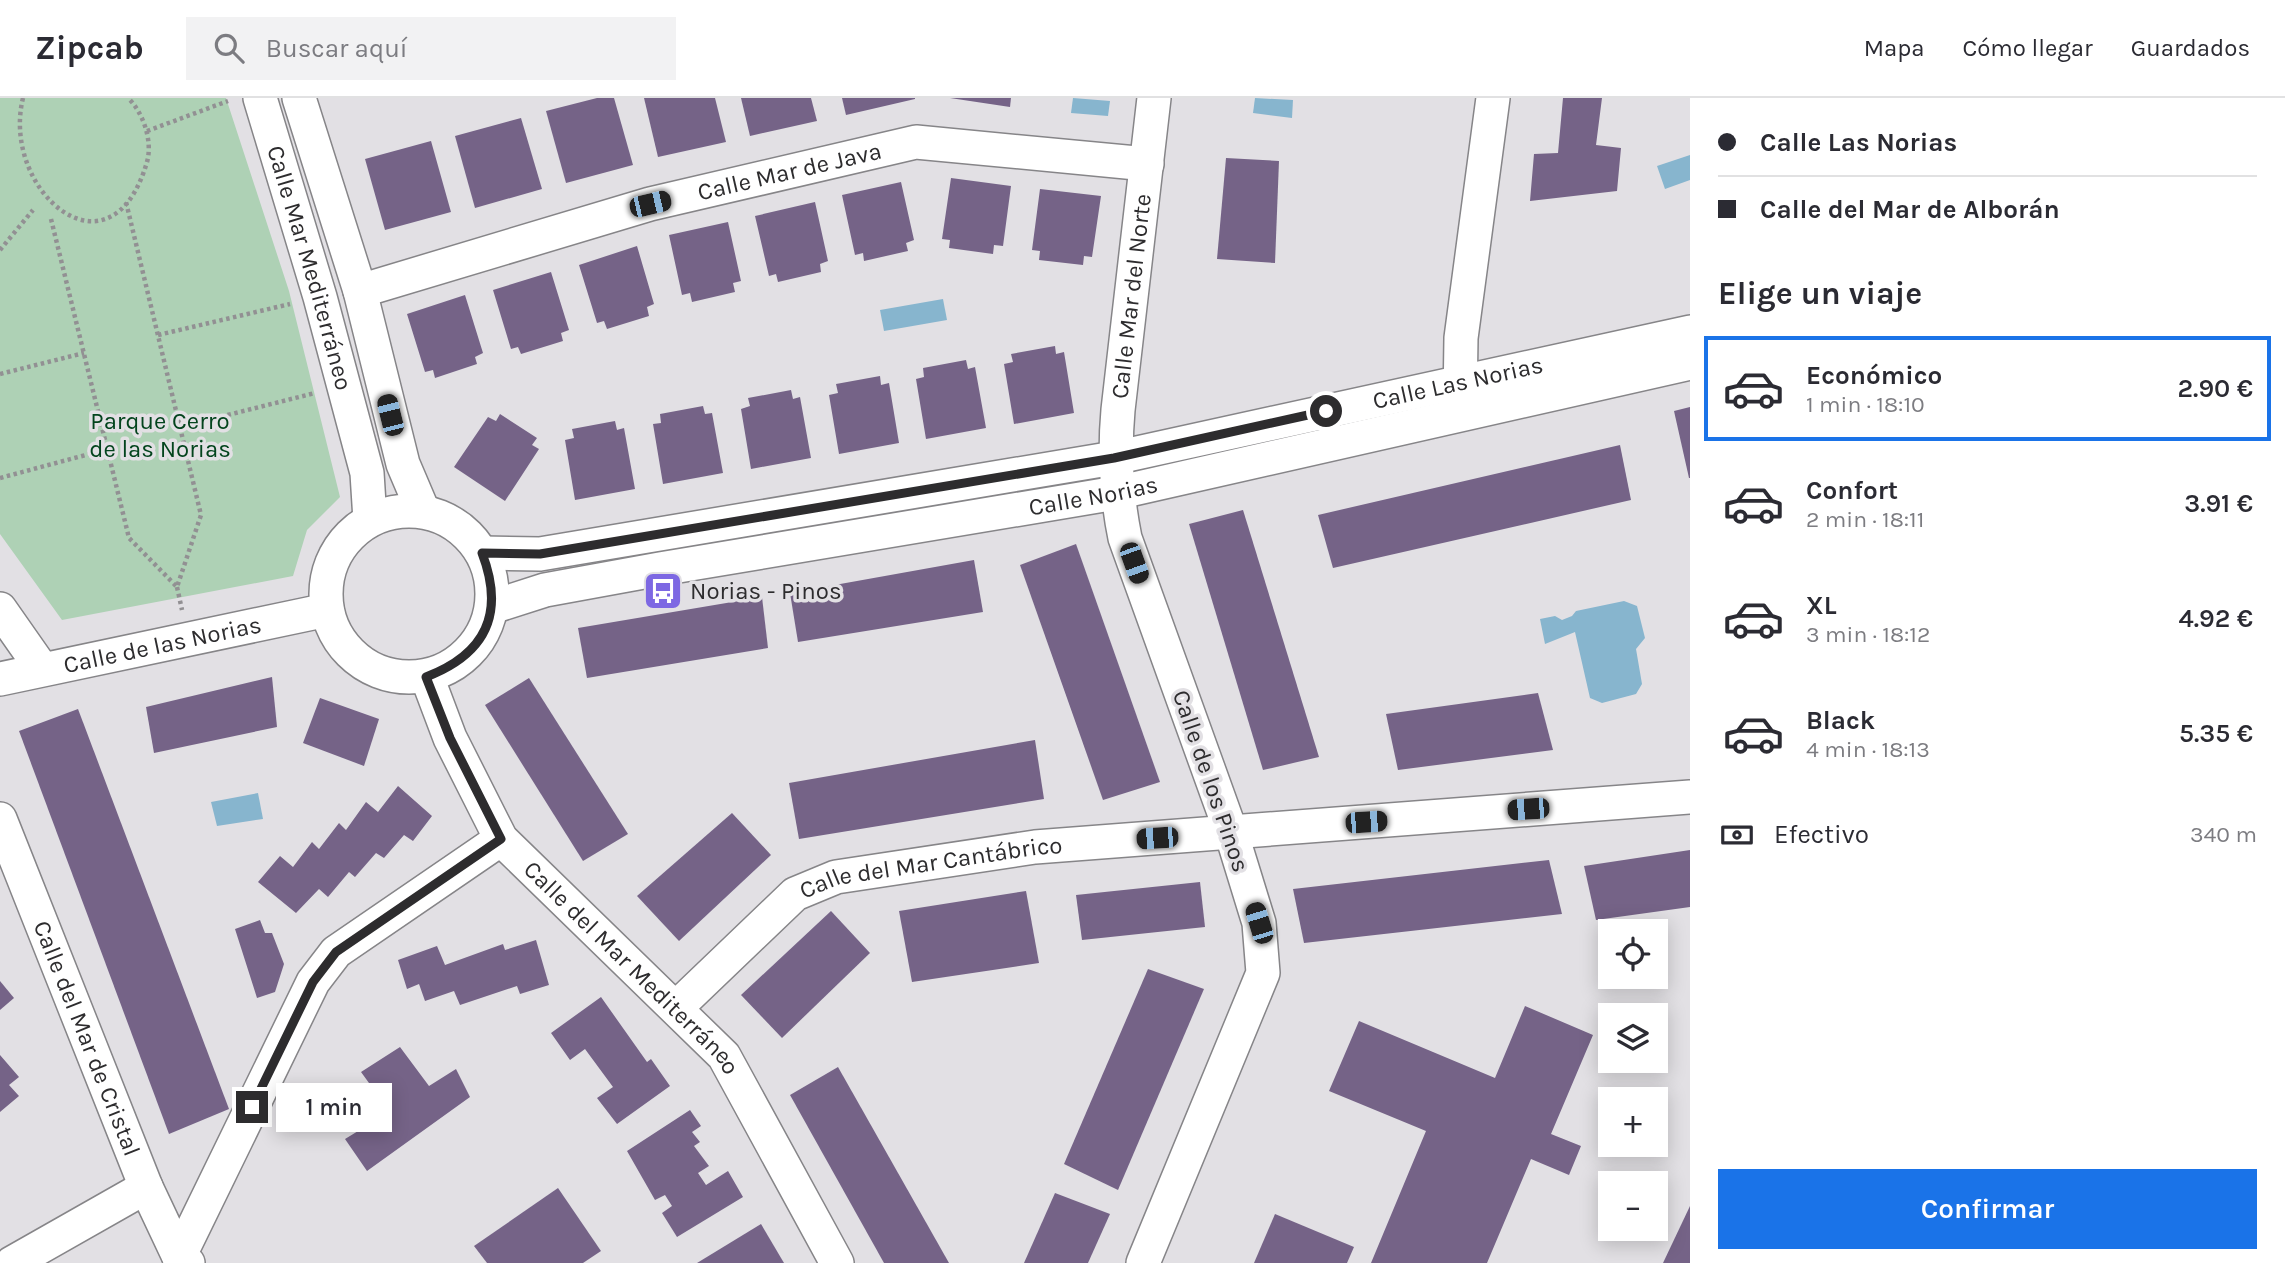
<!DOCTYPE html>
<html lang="es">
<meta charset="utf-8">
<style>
body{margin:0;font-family:Karla,sans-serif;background:#f2f2f3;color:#2b2b33;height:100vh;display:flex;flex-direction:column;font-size:26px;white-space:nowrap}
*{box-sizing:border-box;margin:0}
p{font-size:23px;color:#7c7c81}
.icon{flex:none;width:38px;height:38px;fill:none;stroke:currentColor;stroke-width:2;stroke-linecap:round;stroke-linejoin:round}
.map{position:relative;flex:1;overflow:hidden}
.side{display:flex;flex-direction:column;background:#fff;width:595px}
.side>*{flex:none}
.guide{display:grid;align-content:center;height:154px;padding:0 28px;background:#fff}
.fabs{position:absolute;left:1598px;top:821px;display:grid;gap:14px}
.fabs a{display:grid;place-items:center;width:70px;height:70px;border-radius:0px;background:#fff;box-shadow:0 4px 18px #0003;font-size:35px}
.end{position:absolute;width:32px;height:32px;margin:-16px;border:9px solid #2d2c2e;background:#fff;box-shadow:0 0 0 4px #fff}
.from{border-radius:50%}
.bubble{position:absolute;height:49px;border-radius:0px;background:#fff;box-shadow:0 4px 18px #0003;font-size:23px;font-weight:600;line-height:49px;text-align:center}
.car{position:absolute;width:21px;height:42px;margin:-21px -10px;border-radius:9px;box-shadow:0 0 5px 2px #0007;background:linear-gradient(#222 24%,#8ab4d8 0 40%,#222 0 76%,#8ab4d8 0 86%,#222 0)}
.guide b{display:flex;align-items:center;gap:24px;height:66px;font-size:26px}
.guide b+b{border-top:2px solid #e1e1e2}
.guide i{width:18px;height:18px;background:#2b2b33}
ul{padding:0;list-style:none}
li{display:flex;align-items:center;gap:21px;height:105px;margin:0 14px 10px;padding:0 14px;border:4px solid transparent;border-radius:0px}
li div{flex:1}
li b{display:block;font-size:26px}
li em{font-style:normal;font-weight:600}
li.current{border-color:#1a73e8}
li>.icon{width:63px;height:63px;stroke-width:1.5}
h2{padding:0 28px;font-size:32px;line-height:84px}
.pay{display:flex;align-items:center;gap:18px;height:77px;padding:0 28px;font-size:26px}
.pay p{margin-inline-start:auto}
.button{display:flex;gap:14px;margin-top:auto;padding:14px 28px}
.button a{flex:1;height:80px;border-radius:0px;background:#1a73e8;color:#fff;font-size:28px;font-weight:600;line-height:80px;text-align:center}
header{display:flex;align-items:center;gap:42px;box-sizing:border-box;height:98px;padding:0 35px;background:#fff;border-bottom:2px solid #e1e1e2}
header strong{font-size:33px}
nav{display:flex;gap:38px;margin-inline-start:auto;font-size:24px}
.search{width:490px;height:63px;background:#f2f2f3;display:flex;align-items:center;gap:18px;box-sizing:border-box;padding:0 24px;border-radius:0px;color:#7c7c81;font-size:26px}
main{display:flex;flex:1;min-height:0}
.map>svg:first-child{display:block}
</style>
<header>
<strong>Zipcab</strong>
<div class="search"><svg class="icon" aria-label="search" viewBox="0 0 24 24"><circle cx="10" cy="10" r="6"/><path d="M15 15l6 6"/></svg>Buscar aquí</div>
<nav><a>Mapa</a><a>Cómo llegar</a><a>Guardados</a></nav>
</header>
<main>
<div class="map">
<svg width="1690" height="1165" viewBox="0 0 1690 1165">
<rect width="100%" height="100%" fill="#e2e0e4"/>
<path fill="#aed1b5" d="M 0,0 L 226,0 L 289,193 L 340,399 L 307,432 L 293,478 L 62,522 L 0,436 Z"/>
<g fill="#87b5ce">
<path d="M 1073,0 L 1110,3 L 1108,18 L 1071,15 Z"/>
<path d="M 1255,0 L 1293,2 L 1292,20 L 1253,15 Z"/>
<path d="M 1690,57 L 1690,82 L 1665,91 L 1657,68 Z"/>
<path d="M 943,201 L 947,222 L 884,233 L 880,212 Z"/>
<path d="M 1624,503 L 1637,508 L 1645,540 L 1636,551 L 1642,586 L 1636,596 L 1602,605 L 1590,600 L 1575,534 L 1545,546 L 1540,521 L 1555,518 L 1562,522 L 1572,518 L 1576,513 Z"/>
<path d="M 258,695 L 263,721 L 217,728 L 211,704 Z"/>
</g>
<g fill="#756387">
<path d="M 597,0 L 614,0 L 633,67 L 566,85 L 546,13 Z"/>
<path d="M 644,0 L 715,0 L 726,44 L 658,59 Z"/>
<path d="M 741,0 L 811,0 L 817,23 L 750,38 Z"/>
<path d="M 842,0 L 915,0 L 915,1 L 846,17 Z"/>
<path d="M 950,0 L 1011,0 L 1010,9 Z"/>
<path d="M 1563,0 L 1602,0 L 1596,47 L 1621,50 L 1617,93 L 1530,103 L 1534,56 L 1558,55 Z"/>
<path d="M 521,20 L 542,91 L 475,110 L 455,38 Z"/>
<path d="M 431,43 L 451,114 L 385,132 L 365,61 Z"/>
<path d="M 1226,60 L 1279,63 L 1275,165 L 1217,161 Z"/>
<path d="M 951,80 L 1011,88 L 1003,148 L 994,147 L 993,156 L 949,150 L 950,142 L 942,141 Z"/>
<path d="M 901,84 L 914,142 L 906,145 L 908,153 L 864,163 L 863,155 L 855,157 L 842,97 Z"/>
<path d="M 1040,91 L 1101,98 L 1092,159 L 1084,158 L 1083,167 L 1039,162 L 1040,153 L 1032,152 Z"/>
<path d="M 815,104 L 828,163 L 820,166 L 821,174 L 778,184 L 776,176 L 769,178 L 755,118 Z"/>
<path d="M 728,124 L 741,183 L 733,185 L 735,194 L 692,204 L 690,195 L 682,197 L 669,137 Z"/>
<path d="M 637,148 L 654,206 L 647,209 L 649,218 L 607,231 L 604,223 L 597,225 L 579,167 Z"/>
<path d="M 551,174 L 569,232 L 561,235 L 563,243 L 521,256 L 518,249 L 511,251 L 493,192 Z"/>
<path d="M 465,197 L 483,255 L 475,259 L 477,266 L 435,280 L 433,272 L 425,274 L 407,216 Z"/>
<path d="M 1055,248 L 1056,256 L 1064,254 L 1074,315 L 1014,326 L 1004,266 L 1013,264 L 1011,256 Z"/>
<path d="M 966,262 L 968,271 L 975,269 L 986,330 L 926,341 L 916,281 L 924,279 L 923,270 Z"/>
<path d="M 880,278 L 881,287 L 889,285 L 899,345 L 839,356 L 829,297 L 838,295 L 836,286 Z"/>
<path d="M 791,292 L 793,301 L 800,299 L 811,360 L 751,371 L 741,311 L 750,308 L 748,300 Z"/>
<path d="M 703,308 L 705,316 L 712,315 L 723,375 L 663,386 L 653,326 L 661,325 L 660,316 Z"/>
<path d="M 1690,309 L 1690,380 L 1689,380 L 1674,313 Z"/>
<path d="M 500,316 L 537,340 L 532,347 L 539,351 L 505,403 L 454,369 L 488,319 L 496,323 Z"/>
<path d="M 615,323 L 617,332 L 624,330 L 635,391 L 575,402 L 565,342 L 574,340 L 572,331 Z"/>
<path d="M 1620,347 L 1631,402 L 1333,470 L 1318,417 Z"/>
<path d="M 1243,412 L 1319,659 L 1263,672 L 1189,426 Z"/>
<path d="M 1076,446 L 1160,684 L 1103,702 L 1020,467 Z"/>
<path d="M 974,462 L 983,514 L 798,544 L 790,495 Z"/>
<path d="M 762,499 L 768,550 L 587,580 L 578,530 Z"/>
<path d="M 272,579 L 277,629 L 154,655 L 146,609 Z"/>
<path d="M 529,580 L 628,736 L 583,763 L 485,607 Z"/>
<path d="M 1538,595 L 1553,652 L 1398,672 L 1386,616 Z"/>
<path d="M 320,600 L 379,621 L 364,668 L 303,645 Z"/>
<path d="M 78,611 L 229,1011 L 169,1036 L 19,633 Z"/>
<path d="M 1035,642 L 1044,701 L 799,741 L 789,685 Z"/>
<path d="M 398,688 L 432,718 L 413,743 L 404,737 L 384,760 L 376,755 L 355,779 L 349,774 L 328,799 L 319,791 L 296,815 L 258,784 L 280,758 L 293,769 L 312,744 L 319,751 L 339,725 L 346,732 L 366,704 L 378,714 Z"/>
<path d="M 732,715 L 771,757 L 679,843 L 637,798 Z"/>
<path d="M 1690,752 L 1690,809 L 1596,822 L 1584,768 Z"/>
<path d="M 1549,762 L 1562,816 L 1304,845 L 1293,791 Z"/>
<path d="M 1200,784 L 1205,829 L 1082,842 L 1076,797 Z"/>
<path d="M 1026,793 L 1039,865 L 912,884 L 899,813 Z"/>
<path d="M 831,813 L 870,855 L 782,940 L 741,897 Z"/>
<path d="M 260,822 L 265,835 L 272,835 L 284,866 L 275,894 L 257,900 L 235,831 Z"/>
<path d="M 536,842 L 549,887 L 520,896 L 517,888 L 460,907 L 454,893 L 425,903 L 419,886 L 407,891 L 398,862 L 437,848 L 445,867 L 503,846 L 505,852 Z"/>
<path d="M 1148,871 L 1204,891 L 1118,1092 L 1064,1066 Z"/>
<path d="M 0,883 L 14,900 L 0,912 Z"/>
<path d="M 601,899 L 647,964 L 651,961 L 670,988 L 617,1026 L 597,1000 L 613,989 L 585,951 L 570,962 L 551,935 Z"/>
<path d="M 1525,908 L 1593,937 L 1551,1036 L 1581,1048 L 1569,1077 L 1531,1061 L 1487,1165 L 1371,1165 L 1426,1033 L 1329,993 L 1359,923 L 1495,980 Z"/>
<path d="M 400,949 L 429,988 L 456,971 L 470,999 L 367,1073 L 345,1041 L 368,1027 L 356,1007 L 377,996 L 361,974 Z"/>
<path d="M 0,957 L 19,979 L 9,987 L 19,998 L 0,1014 Z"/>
<path d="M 838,969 L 949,1165 L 884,1165 L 790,997 Z"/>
<path d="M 690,1012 L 701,1028 L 692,1034 L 700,1044 L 694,1048 L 709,1068 L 698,1075 L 706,1087 L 728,1073 L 743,1099 L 677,1139 L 662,1115 L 672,1108 L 665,1097 L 655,1102 L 627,1053 Z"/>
<path d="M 558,1090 L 601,1153 L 583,1165 L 487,1165 L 474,1148 Z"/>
<path d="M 1055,1095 L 1110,1116 L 1088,1165 L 1024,1165 Z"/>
<path d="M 1690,1108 L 1690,1165 L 1663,1165 Z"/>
<path d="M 1275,1116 L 1354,1149 L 1347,1165 L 1254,1165 Z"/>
<path d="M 761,1126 L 784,1165 L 697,1165 Z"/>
</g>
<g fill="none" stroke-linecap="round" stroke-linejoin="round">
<g stroke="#868588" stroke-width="36">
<g id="minor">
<path id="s1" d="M 260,0 L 320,199 L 367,375 L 370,422"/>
<path d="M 299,0 L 360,193 L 403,366 L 423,413"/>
<path id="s2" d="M 360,193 L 650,106 L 916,44 L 1147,66"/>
<path d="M 1460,304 L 1461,240 L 1493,0"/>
<circle cx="409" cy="496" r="83"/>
<path id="s3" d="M 482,455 L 540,456 L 1114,360 L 1690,234"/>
<path id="s4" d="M 492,509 L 545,492 L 660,471 L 1116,395 L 1690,265"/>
<path d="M 0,511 L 42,571"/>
<path id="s5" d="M 427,579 L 450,640 L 501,741 L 724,958 L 837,1165"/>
<path id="s6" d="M 0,581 L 327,512"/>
<path id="s7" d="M 0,721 L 146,1089 L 179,1159 L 188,1165"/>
<path id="s8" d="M 677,909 L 795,796 L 836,779 L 1035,749 L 1690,699"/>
<path d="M 179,1159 L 313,884 L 336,854 L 501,741"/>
<path d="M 12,1165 L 146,1089"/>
<path id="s9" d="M 1143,1165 L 1263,875 L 1259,825 L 1231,734 L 1125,440 C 1116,396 1114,357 1118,312 L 1154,0"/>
</g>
</g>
<g stroke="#929093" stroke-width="4.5" stroke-dasharray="3.5 3.5" stroke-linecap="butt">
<path d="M 23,0 C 0,93 111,188 147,64 C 153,43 143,14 128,0"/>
<path d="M 147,33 L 228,3"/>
<path d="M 51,121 L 129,440 L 177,489 L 201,417 L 126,104"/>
<path d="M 0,152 L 33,112"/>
<path d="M 158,237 L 290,206"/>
<path d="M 0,276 L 84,255"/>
<path d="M 180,329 L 315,295"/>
<path d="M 0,380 L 108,351"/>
<path d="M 177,489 L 182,512"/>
</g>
<use href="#minor" stroke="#fff" stroke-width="33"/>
</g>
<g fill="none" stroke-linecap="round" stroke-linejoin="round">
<path stroke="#2d2c2e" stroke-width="9" d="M 252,1009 L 313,884 L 336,854 L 501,741 L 450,640 L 426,579 C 486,556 505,515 482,455 L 540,456 L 1114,360 L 1326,313"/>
</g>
<defs>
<g id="bus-square" transform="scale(2.0125)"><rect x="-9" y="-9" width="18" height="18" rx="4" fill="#7d68e3" stroke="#e2e0e4"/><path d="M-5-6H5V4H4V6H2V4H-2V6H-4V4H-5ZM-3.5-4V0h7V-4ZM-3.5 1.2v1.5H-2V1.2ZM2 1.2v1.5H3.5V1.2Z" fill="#fff"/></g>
</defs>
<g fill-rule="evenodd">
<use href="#bus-square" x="663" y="493"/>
</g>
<g text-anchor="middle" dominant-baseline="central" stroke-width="7" stroke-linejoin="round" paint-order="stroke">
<g font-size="24" fill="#2d2c2e" stroke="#e2e0e4">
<text stroke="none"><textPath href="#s2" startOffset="446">Calle Mar de Java</textPath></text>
<text stroke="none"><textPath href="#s1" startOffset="177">Calle Mar Mediterráneo</textPath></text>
<text stroke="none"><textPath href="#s9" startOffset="1015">Calle Mar del Norte</textPath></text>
<text stroke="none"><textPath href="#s3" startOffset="992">Calle Las Norias</textPath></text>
<text stroke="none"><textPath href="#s4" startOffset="612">Calle Norias</textPath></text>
<text stroke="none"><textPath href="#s6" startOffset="166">Calle de las Norias</textPath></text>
<text transform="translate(1211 683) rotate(71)">Calle de los Pinos</text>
<text stroke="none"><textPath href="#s8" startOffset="303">Calle del Mar Cantábrico</textPath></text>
<text stroke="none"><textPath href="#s5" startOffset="362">Calle del Mar Mediterráneo</textPath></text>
<text stroke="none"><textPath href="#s7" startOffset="236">Calle del Mar de Cristal</textPath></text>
</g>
<g font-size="24" fill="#03441d" stroke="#e2e0e4">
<text x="160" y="323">Parque Cerro<tspan x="160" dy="28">de las Norias</tspan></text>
</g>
<g font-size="24" fill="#2d2c2e" stroke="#e2e0e4" text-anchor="start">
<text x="690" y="493">Norias - Pinos</text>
</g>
</g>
</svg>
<div class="fabs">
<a><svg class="icon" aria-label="locate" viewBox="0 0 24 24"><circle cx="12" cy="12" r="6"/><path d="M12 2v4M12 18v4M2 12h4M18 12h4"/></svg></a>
<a><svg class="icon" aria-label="layers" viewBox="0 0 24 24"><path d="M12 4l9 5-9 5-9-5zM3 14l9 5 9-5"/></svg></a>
<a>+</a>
<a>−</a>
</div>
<i class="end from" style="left:1326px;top:313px"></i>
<i class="end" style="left:252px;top:1009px"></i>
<div class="bubble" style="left:276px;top:985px;width:116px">1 min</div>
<i class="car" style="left:650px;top:106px;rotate:77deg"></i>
<i class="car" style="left:390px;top:317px;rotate:346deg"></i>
<i class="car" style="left:1134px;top:465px;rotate:160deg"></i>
<i class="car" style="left:1528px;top:711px;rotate:266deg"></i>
<i class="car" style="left:1366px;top:724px;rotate:86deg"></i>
<i class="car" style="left:1157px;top:740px;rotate:266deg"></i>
<i class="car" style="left:1259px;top:825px;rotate:343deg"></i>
</div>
<section class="side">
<div class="guide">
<b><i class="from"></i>Calle Las Norias</b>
<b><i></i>Calle del Mar de Alborán</b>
</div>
<h2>Elige un viaje</h2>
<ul>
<li class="current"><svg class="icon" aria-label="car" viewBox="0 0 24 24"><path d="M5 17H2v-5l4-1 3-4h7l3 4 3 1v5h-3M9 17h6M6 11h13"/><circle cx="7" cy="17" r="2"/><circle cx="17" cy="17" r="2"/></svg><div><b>Económico</b><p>1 min · 18:10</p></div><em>2.90 €</em></li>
<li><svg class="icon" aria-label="car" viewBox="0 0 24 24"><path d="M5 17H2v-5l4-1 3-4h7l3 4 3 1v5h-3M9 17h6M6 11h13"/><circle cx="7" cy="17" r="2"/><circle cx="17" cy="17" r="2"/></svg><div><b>Confort</b><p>2 min · 18:11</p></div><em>3.91 €</em></li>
<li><svg class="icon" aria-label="car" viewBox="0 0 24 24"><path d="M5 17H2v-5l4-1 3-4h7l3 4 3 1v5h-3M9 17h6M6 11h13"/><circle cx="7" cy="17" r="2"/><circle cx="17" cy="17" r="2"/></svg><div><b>XL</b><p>3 min · 18:12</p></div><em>4.92 €</em></li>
<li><svg class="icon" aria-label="car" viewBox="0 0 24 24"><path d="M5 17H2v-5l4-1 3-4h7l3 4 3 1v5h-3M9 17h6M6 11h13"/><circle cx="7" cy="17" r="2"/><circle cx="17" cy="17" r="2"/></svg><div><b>Black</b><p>4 min · 18:13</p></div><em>5.35 €</em></li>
</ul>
<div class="pay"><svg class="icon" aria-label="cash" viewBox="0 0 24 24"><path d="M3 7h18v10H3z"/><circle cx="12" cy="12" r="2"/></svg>Efectivo<p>340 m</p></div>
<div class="button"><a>Confirmar</a></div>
</section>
</main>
